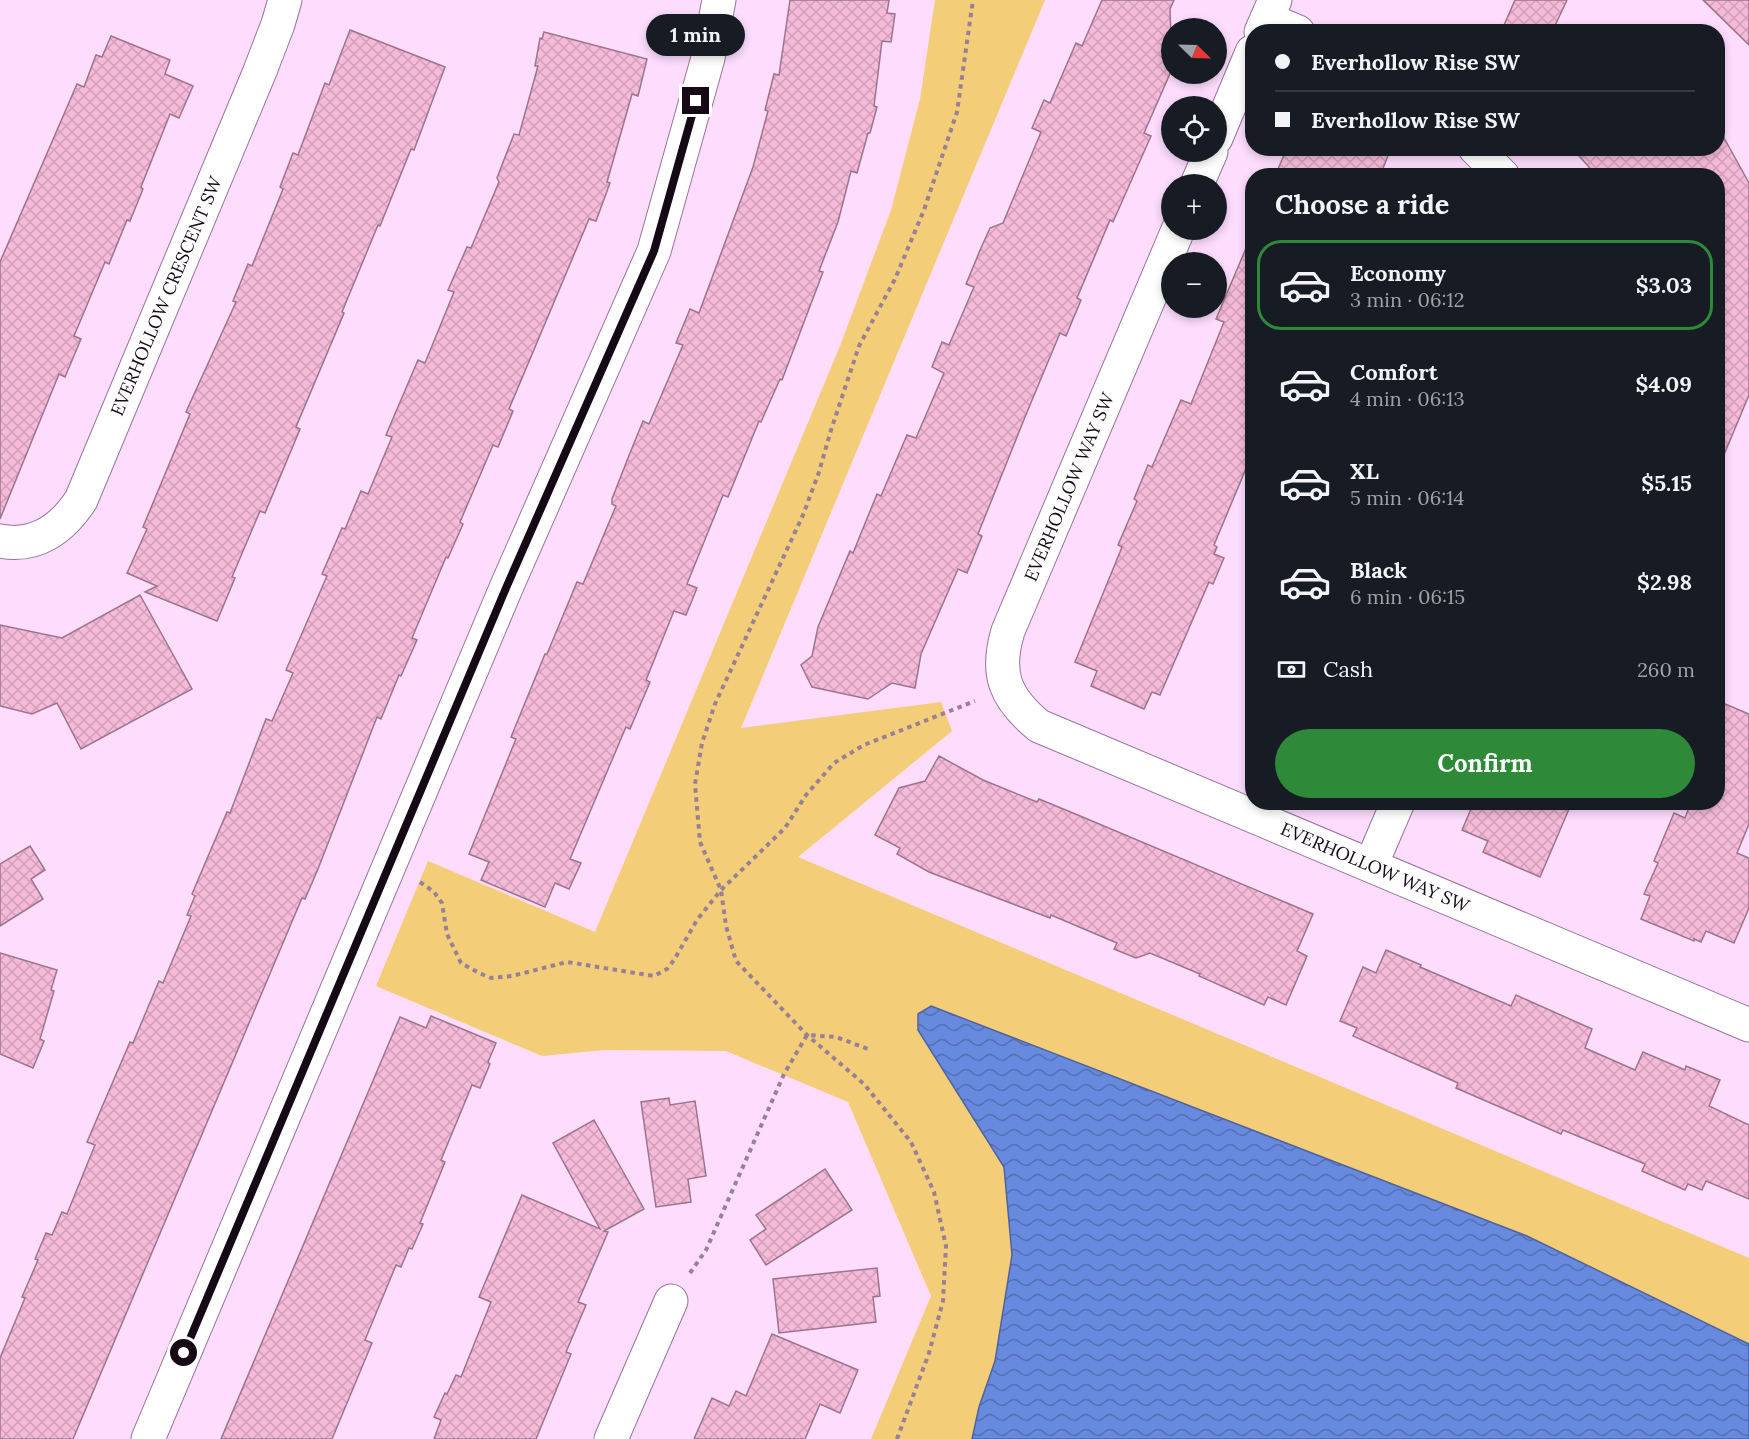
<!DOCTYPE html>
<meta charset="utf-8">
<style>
body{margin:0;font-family:Lora,serif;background:#20242c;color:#f1f3f6;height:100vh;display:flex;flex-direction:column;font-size:22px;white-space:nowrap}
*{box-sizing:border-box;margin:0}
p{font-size:20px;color:#9ea1a6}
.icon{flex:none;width:33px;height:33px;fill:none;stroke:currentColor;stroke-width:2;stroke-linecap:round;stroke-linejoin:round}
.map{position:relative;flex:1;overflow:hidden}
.panel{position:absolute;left:1245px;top:168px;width:480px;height:642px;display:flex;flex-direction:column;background:#171b24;border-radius:24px;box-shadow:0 3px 9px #0003}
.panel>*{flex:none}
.guide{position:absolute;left:1245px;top:24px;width:480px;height:132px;border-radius:24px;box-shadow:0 3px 9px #0003;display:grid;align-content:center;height:132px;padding:0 30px;background:#171b24}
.needle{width:39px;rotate:113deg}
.fabs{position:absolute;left:1161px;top:18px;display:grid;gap:12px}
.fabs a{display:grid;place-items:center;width:66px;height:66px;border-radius:50%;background:#171b24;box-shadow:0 3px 9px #0003;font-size:30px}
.end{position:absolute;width:27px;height:27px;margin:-14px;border:8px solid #140914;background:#fff;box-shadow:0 0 0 3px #fff}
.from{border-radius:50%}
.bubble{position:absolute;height:42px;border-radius:21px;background:#171b24;box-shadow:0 3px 9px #0003;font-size:20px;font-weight:700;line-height:42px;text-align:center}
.guide b{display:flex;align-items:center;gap:21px;height:57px;font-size:22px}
.guide b+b{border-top:2px solid #363941}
.guide i{width:15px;height:15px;background:#f1f3f6}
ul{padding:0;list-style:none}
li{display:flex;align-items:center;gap:18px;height:90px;margin:0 12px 9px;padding:0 18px;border:3px solid transparent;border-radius:24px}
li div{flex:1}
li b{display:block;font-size:22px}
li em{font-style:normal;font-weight:700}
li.current{border-color:#2e8939}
li>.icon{width:54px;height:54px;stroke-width:1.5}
h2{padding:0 30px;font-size:27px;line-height:72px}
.pay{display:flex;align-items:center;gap:15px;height:66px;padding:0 30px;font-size:22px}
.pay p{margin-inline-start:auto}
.primary-button{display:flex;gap:12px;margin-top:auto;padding:12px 30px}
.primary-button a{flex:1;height:69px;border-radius:36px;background:#2e8939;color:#fff;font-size:24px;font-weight:700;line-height:69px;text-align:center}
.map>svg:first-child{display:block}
</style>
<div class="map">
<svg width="1749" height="1439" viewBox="0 0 1749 1439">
<defs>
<pattern id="water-waves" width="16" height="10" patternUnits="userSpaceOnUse" patternTransform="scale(1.5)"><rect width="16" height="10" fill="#678ade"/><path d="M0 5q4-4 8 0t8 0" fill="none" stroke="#546fb3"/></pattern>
<pattern id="building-cross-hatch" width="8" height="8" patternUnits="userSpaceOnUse" patternTransform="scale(1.5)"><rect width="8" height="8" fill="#f5bad9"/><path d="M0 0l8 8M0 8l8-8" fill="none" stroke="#d19fb9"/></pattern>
</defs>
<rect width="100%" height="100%" fill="#fddcfe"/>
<path fill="#f4cd78" d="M 935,0 L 1045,0 L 741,728 L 941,702 L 952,731 L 798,857 L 1749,1258 L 1749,1439 L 871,1439 L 931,1296 L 848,1102 L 726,1051 L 604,1050 L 542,1056 L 376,986 L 428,861 L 595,932 L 840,346 L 891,210 L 920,99 Z"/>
<path fill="url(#water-waves)" stroke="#4e63a1" stroke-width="1.5" d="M 931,1006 L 1527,1236 L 1749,1344 L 1749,1439 L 972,1439 L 979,1407 L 995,1361 L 1012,1255 L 1004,1167 L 918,1030 L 918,1014 Z"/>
<g fill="url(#building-cross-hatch)" stroke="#9c758a" stroke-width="1.5">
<path d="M 790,0 L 889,0 L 887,13 L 895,14 L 891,42 L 882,41 L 874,106 L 877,107 L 870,133 L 868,133 L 857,173 L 851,171 L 838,222 L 819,271 L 823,272 L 782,380 L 780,379 L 761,422 L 759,421 L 728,497 L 723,495 L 687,584 L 697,588 L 686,615 L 674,611 L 646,680 L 650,682 L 630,729 L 626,727 L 570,859 L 581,863 L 569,889 L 555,883 L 545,907 L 481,880 L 489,862 L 469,854 L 516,739 L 511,737 L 545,654 L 547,654 L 577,582 L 583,584 L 616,506 L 612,504 L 612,499 L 628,458 L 643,421 L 649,424 L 683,345 L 676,343 L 690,309 L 699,313 L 753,167 L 768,111 L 765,110 L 774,74 L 779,75 Z"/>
<path d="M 1102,0 L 1174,0 L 1170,9 L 1172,69 L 1144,133 L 1151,136 L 1113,222 L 1110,220 L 1077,298 L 1081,300 L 1066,336 L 1060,333 L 1025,417 L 978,534 L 982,536 L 967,573 L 958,569 L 921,654 L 915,688 L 892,683 L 868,699 L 812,687 L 801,665 L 812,656 L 818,627 L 850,551 L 853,553 L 877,494 L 881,496 L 907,435 L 916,438 L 944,373 L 932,367 L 942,342 L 949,345 L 974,287 L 966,284 L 981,248 L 990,228 L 1003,223 L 1041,132 L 1032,128 L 1044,100 L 1050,103 L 1076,43 L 1082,46 Z"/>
<path d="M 1515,0 L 1567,0 L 1552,32 L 1501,32 Z"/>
<path d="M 1703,0 L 1749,0 L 1749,45 Z"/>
<path d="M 350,30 L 445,67 L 414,150 L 411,149 L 380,226 L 378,225 L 342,312 L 344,313 L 296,427 L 300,429 L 265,513 L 260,511 L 232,577 L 235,578 L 217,621 L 145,592 L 157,586 L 127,573 L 147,529 L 143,527 L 190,414 L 186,412 L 236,302 L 233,301 L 248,264 L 252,266 L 283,189 L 280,187 L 293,153 L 298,155 L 325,83 L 329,85 Z"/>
<path d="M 544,32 L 647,59 L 638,96 L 632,94 L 607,182 L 610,183 L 596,221 L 589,219 L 509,409 L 513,411 L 498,447 L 493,445 L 460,522 L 463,524 L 448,558 L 446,557 L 412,638 L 417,640 L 401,676 L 399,675 L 381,719 L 377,717 L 318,869 L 305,899 L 302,898 L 73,1439 L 0,1439 L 0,1358 L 25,1298 L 22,1297 L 38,1260 L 35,1259 L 46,1233 L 52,1235 L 62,1212 L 67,1214 L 95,1145 L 87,1142 L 130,1042 L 133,1043 L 159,981 L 163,983 L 191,916 L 187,915 L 195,896 L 192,894 L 227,812 L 230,813 L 266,719 L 272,721 L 293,673 L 286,670 L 327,576 L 322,574 L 342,528 L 345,529 L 361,491 L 368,494 L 392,437 L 386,435 L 418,360 L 425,363 L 454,292 L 448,290 L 467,247 L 471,248 L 499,182 L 497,178 L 514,134 L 519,135 L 538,66 L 535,66 L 540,38 L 542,39 Z"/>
<path d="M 111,36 L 170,60 L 165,74 L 193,86 L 179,118 L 170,114 L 141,187 L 143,189 L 130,221 L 127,220 L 109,264 L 105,262 L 74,336 L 81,339 L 65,377 L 59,374 L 0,519 L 0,262 L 77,84 L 84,87 L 96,55 L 102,57 Z"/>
<path d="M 1718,127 L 1749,183 L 1749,395 L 1718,469 L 1718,176 L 1597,176 L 1572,148 L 1718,148 Z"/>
<path d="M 1287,148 L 1391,148 L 1380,176 L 1275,176 Z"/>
<path d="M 1252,234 L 1252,454 L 1214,545 L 1217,547 L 1214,554 L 1224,558 L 1213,584 L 1209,582 L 1160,695 L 1152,692 L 1144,709 L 1091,686 L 1097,671 L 1075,662 L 1122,547 L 1118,545 L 1137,501 L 1134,499 L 1148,465 L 1152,467 L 1181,400 L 1191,404 L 1224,322 L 1216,319 Z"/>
<path d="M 140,595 L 192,689 L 81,749 L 57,703 L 32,714 L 0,706 L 0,625 L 62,638 Z"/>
<path d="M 1718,701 L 1749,714 L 1749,824 L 1737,853 L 1749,858 L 1749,908 L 1734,943 L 1706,931 L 1701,942 L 1694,939 L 1694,941 L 1641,919 L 1650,896 L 1644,894 L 1658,863 L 1654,861 L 1674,813 L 1685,818 L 1691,802 L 1718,802 Z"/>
<path d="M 939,756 L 983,780 L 1037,802 L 1039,799 L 1073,813 L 1313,914 L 1297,951 L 1307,956 L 1286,1005 L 1268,997 L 1264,1005 L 1199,976 L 1200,974 L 1150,953 L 1136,958 L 1114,949 L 1117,943 L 1051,915 L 1050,918 L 929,872 L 897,854 L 900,848 L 875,835 L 899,788 L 925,781 Z"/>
<path d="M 1474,802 L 1572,802 L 1540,877 L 1483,852 L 1488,841 L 1462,830 Z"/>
<path d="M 30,846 L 45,870 L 31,879 L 43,899 L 0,926 L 0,864 Z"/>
<path d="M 1386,950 L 1421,965 L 1420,967 L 1511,1006 L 1516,995 L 1592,1029 L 1585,1048 L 1635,1070 L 1643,1052 L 1685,1070 L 1686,1066 L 1720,1080 L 1709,1106 L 1749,1125 L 1749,1199 L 1706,1181 L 1702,1190 L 1688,1184 L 1685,1190 L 1642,1171 L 1645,1164 L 1563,1130 L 1561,1134 L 1516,1114 L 1456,1088 L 1458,1083 L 1353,1036 L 1357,1028 L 1340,1021 L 1363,967 L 1376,973 Z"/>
<path d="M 0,953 L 57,970 L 51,990 L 54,991 L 40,1039 L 44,1041 L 33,1068 L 0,1054 Z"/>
<path d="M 431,1016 L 496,1043 L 488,1062 L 490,1064 L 480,1088 L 472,1085 L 441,1160 L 445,1162 L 420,1223 L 423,1224 L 412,1249 L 409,1248 L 401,1267 L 396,1265 L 365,1340 L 372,1343 L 332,1439 L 221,1439 L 400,1017 L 426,1028 Z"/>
<path d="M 669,1098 L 670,1105 L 695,1101 L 706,1176 L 688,1179 L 691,1202 L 656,1207 L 641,1102 Z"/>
<path d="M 594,1120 L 644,1209 L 604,1231 L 608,1232 L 578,1302 L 586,1305 L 566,1352 L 571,1354 L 536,1439 L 434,1439 L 441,1420 L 434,1417 L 445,1393 L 447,1394 L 456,1375 L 461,1377 L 491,1302 L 479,1297 L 522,1195 L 600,1229 L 553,1143 Z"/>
<path d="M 825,1169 L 852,1210 L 766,1265 L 750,1240 L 766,1229 L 756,1215 Z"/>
<path d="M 877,1268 L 880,1296 L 873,1297 L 876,1322 L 779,1333 L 773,1279 Z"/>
<path d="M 772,1334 L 858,1370 L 840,1413 L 820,1404 L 805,1439 L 694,1439 L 712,1398 L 729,1406 L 736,1391 L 746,1396 Z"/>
</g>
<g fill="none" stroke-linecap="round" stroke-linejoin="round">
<g stroke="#947694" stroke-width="35">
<g id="street">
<path d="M 1267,19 L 1298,32"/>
<path d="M 1261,32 L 1275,0"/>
<path d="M 1216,138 L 1252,52"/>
<path d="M 1475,148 L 1503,176"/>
<path d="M 1197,184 L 1211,152"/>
<path d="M 1178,230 L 1008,631 C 995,674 1005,698 1039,726 L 1749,1025"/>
<path d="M 0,541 C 36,548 62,529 81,500 L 260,71 L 278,24 L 285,0"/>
<path d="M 1371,865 L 1398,802"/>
<path d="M 148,1439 L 506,588 L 654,251 L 708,58 L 719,0"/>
<path d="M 611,1439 L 671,1301"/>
</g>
</g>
<g stroke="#978098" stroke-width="4" stroke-dasharray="4.5 4.5" stroke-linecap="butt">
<path d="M 420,882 L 434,892 L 442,903 L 447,934 L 461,963 L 479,973 L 491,978 L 512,976 L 567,962 L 654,976 L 667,969 L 674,960 L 697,920 L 721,890 L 785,828 L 806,795 L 834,763 L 864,745 L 975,701"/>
<path d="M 690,1273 L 706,1250 L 784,1074 L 807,1035 L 836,1037 L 868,1049"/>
<path d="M 897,1439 L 929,1353 L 943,1301 L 946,1246 L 934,1192 L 911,1142 L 864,1084 L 807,1035 L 736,961 L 726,926 L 721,890 L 700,842 L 695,784 L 702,743 L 715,704 L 803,515 L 819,472 L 831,430 L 859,346 L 895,279 L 924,210 L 957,112 L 973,0"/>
</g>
<use href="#street" stroke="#fff" stroke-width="33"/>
</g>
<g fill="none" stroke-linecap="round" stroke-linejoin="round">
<path stroke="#140914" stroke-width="8" d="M 184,1353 L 506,588 L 654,251 L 696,101"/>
</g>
<g text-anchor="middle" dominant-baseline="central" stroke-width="6" stroke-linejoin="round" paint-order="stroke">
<g font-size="18" fill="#140914" stroke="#fff">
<text transform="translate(166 296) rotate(-67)">EVERHOLLOW CRESCENT SW</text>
<text transform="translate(1069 487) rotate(-67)">EVERHOLLOW WAY SW</text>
<text transform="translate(1375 867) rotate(23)">EVERHOLLOW WAY SW</text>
</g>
</g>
</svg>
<div class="fabs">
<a><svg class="needle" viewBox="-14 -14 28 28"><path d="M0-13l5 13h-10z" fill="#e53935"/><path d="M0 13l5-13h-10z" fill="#9ea1a6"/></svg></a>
<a><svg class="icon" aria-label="locate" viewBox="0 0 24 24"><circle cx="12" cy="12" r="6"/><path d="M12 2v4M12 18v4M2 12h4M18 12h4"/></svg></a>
<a>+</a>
<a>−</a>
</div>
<i class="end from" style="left:184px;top:1353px"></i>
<i class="end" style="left:696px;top:101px"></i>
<div class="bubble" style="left:646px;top:14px;width:99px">1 min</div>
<div class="guide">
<b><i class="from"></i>Everhollow Rise SW</b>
<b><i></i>Everhollow Rise SW</b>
</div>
<section class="panel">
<h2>Choose a ride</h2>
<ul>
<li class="current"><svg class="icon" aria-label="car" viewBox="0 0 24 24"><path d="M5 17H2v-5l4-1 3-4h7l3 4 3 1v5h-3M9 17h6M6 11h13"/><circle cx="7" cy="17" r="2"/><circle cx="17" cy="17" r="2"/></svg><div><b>Economy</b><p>3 min · 06:12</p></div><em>$3.03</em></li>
<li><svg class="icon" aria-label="car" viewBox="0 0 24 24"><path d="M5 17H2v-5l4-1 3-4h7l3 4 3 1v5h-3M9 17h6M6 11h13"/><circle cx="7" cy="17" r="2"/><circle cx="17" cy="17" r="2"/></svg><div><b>Comfort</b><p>4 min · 06:13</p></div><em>$4.09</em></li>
<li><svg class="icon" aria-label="car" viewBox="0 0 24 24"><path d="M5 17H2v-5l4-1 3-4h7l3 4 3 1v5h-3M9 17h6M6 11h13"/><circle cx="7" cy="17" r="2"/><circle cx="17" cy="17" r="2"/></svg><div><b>XL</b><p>5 min · 06:14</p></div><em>$5.15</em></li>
<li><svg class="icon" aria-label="car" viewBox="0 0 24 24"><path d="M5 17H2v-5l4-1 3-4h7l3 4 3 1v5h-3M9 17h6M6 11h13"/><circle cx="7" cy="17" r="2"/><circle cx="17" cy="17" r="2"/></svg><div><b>Black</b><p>6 min · 06:15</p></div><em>$2.98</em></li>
</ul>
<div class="pay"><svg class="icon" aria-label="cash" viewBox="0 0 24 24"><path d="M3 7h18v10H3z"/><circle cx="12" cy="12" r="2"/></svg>Cash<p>260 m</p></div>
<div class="primary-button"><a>Confirm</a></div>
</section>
</div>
